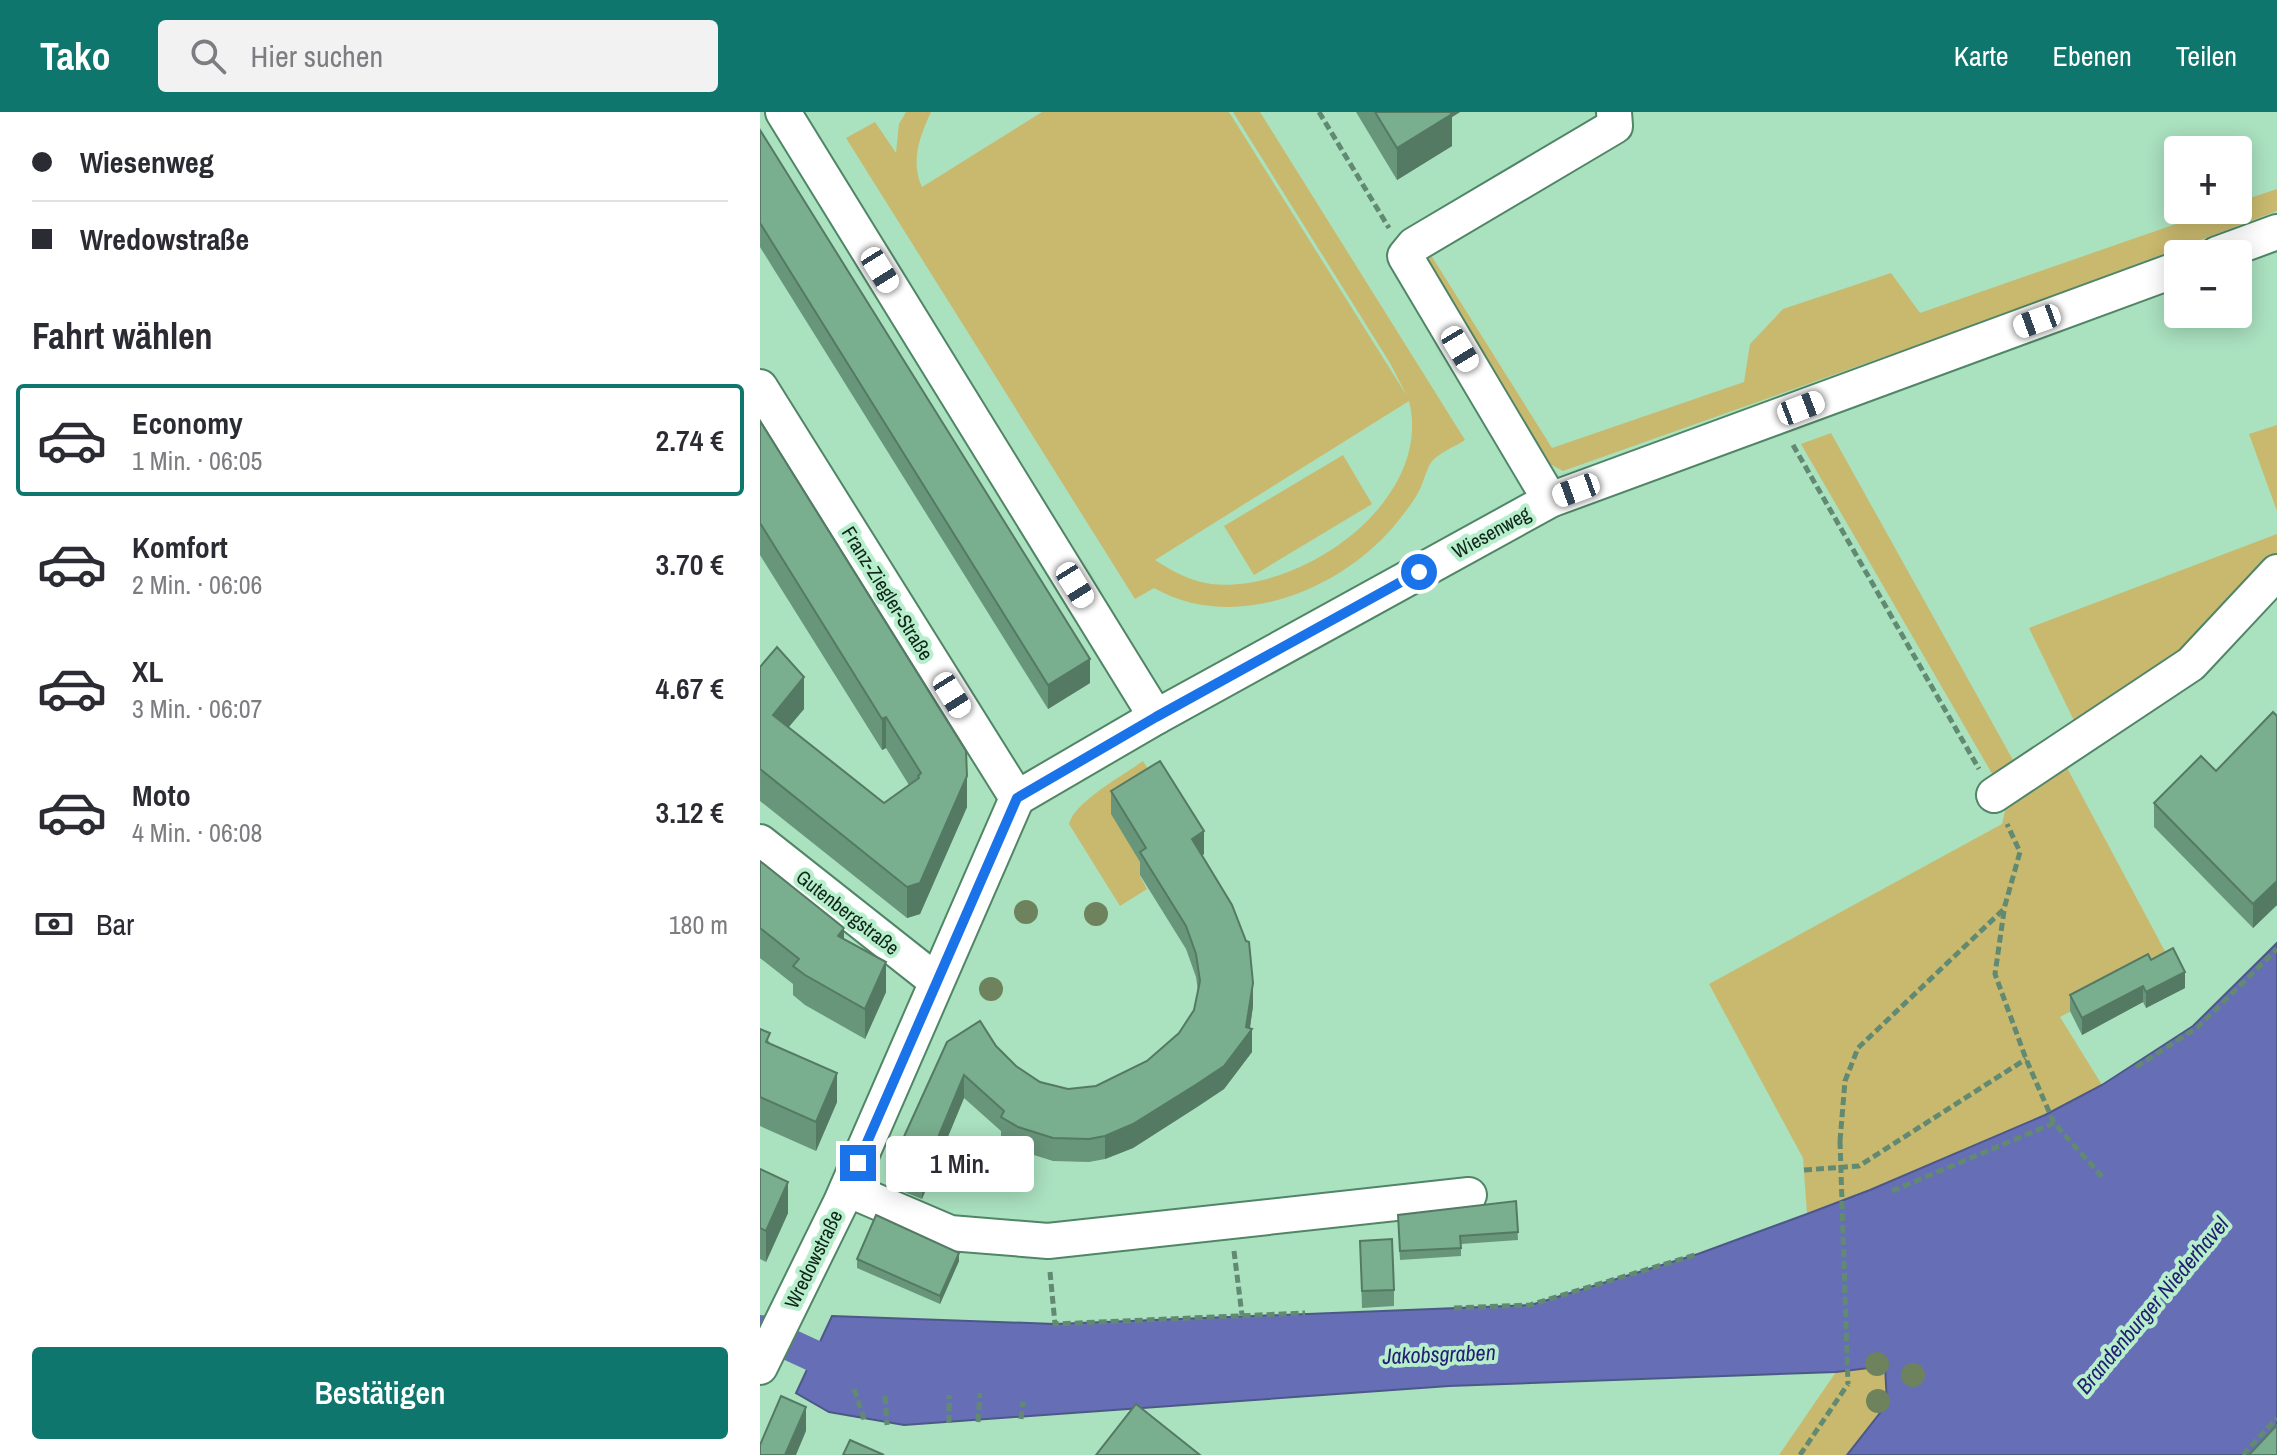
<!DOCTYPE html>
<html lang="de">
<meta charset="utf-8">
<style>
body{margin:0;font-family:"Archivo Narrow",sans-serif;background:#f2f2f3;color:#2b2b33;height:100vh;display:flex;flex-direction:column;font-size:30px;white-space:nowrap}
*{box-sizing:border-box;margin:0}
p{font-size:26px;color:#7c7c81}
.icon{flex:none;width:44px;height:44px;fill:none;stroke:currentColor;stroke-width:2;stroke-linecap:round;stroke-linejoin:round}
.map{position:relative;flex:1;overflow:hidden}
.sheet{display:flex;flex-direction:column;background:#fff;width:760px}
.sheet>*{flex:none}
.banner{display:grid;align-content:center;height:176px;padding:0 32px;background:#fff}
.fabs{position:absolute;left:1404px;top:24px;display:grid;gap:16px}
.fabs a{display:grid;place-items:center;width:88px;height:88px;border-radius:8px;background:#fff;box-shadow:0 4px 20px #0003;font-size:40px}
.end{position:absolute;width:36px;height:36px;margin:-18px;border:10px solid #1a73e8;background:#fff;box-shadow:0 0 0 4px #fff}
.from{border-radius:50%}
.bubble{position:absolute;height:56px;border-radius:8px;background:#fff;box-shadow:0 4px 20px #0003;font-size:26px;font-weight:600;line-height:56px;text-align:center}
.car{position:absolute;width:24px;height:48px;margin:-24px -12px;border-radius:10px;box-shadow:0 0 6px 2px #0007;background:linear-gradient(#fff 24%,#345 0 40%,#fff 0 76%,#345 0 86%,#fff 0)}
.banner b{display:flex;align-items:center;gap:28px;height:76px;font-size:30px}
.banner b+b{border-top:2px solid #e1e1e2}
.banner i{width:20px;height:20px;background:#2b2b33}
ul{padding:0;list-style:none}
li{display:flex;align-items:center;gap:24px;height:112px;margin:0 16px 12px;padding:0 16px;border:4px solid transparent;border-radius:8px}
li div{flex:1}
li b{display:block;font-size:30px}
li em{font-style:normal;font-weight:600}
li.on{border-color:#0f766e}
li>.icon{width:72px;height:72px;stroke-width:1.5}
h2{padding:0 32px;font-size:36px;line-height:96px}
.pay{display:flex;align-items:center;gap:20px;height:88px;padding:0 32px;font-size:30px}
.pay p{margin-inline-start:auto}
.primary-button{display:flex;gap:16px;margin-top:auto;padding:16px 32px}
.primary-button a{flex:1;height:92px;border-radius:8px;background:#0f766e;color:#fff;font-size:32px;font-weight:600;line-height:92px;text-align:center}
header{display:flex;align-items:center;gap:48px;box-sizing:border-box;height:112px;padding:0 40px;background:#0f766e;color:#fff}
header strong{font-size:38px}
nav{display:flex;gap:44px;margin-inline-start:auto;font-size:28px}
.search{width:560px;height:72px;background:#f2f2f3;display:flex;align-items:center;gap:20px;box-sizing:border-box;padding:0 28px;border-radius:8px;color:#7c7c81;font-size:30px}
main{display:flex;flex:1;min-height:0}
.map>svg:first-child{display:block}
</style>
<header>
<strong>Tako</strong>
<div class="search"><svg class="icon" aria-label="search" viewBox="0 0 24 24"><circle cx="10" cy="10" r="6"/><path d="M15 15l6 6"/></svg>Hier suchen</div>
<nav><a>Karte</a><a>Ebenen</a><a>Teilen</a></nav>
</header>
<main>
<section class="sheet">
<div class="banner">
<b><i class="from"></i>Wiesenweg</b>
<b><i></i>Wredowstraße</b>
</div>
<h2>Fahrt wählen</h2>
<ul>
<li class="on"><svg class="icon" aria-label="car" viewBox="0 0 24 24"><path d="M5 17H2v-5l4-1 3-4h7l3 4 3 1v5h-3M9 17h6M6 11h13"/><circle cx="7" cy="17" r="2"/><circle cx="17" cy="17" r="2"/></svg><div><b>Economy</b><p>1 Min. · 06:05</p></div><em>2.74 €</em></li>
<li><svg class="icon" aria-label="car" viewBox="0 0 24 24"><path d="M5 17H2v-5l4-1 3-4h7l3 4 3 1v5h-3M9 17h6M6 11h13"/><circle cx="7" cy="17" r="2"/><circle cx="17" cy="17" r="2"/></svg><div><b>Komfort</b><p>2 Min. · 06:06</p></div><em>3.70 €</em></li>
<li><svg class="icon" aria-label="car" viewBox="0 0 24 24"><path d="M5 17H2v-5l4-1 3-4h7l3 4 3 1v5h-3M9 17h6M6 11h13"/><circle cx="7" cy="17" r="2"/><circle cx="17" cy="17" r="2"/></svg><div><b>XL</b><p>3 Min. · 06:07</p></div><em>4.67 €</em></li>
<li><svg class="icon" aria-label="car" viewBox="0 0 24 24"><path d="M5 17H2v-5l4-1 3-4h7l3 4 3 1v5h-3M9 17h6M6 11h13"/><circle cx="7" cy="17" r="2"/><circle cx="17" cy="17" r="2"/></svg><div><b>Moto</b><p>4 Min. · 06:08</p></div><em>3.12 €</em></li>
</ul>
<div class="pay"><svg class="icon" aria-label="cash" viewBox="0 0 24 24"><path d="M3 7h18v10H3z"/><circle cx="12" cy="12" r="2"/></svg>Bar<p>180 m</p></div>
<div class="primary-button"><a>Bestätigen</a></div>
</section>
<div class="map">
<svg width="1517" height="1343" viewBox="0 0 1517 1343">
<rect width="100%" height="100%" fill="#aae1bf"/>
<g fill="#c9b96e" fill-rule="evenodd">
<path d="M 146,0 L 171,0 C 160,24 150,49 162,75 L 282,0 L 469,0 L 647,284 L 630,251 L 473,0 L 500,0 L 705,328 C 696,334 683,339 674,347 C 667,353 664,370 659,379 C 652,392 643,403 634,414 C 578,480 473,521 394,476 L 375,487 L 86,26 L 115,10 L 136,41 L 139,12 ZM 649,289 C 674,389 541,482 451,472 C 430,469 412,459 395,448 Z"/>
<path d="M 1517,77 L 1517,99 L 1228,208 L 803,359 L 775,344 L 661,157 L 669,140 L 792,336 L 984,270 L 990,232 L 1023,197 L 1131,161 L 1160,201 L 1456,98 L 1478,98 L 1478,90 Z"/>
<path d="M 1517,313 L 1517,399 L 1489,322 Z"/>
<path d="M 1071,321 L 1258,657 L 1238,672 L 1041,332 Z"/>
<path d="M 583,343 L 612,392 L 494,463 L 464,414 Z"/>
<path d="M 1517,422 L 1517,448 L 1426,546 L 1318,617 L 1269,516 Z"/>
<path d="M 383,649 L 393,665 L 386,760 L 380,764 L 387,777 L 360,794 L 309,712 C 314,690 364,663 383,649 Z"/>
<path d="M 1305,652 L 1408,845 L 1388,859 L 1300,905 L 1342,973 C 1247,1023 1148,1064 1047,1102 L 1043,1046 L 949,872 L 1242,712 L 1248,686 Z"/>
<path d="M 1126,1254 L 1127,1292 L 1087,1343 L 1019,1343 L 1076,1260 Z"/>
</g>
<path fill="#666eb6" stroke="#4c5887" stroke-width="2" d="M 1517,831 L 1517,1329 L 1504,1343 L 1087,1343 L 1127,1292 L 1125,1254 L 1076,1260 L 689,1274 L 144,1313 L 69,1300 L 36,1281 L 72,1204 L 295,1212 L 771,1193 L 938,1142 L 1047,1102 L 1110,1078 L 1285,1003 L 1342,973 L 1433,914 Z"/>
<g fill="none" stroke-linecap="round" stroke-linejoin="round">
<path stroke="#666eb6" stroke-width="32" d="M 0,1219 L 78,1255 L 91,1256"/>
<g stroke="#508566" stroke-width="38">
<g id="minor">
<path d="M 23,0 L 396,605"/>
<path d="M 1457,142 L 1517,120"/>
<path d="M 0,275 L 257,686"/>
<path d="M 790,388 L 645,144 L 654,133 L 855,14 L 854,0"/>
<path d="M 1234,683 L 1431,552 L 1517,460"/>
<path d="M 257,686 L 396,605 L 790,388 L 1418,157"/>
<path d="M 0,730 L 176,869"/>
<path d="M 87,1077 L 190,1121 L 288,1129 L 709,1083"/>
<path d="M 0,1255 L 81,1090 L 257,686"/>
</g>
</g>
<g stroke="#628a72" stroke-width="5" stroke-dasharray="8 4" stroke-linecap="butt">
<path d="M 559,0 L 629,116"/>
<path d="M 1033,333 L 1219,657"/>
<path d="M 1244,799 L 1235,862 L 1266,947 L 1294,1011 L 1344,1067"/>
<path d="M 1376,955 L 1438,915 L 1517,837"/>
<path d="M 1080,1029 L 1085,969 L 1098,936 L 1244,797 L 1260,740 L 1247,712"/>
<path d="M 1044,1058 L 1099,1054 L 1266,947"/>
<path d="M 1132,1079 L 1294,1011"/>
<path d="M 474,1139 L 482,1203"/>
<path d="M 290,1160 L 295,1212 L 545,1201"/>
<path d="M 694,1196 L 770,1193 L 938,1142"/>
<path d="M 94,1277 L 105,1310"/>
<path d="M 125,1284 L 127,1313"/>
<path d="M 261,1307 L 263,1290"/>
<path d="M 218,1310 L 220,1281"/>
<path d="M 189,1311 L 189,1283"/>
<path d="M 1040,1343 L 1088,1272"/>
<path d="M 1483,1343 L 1517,1306"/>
</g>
<use href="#minor" stroke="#fff" stroke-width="34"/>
<path stroke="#628a72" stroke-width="5" stroke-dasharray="8 4" stroke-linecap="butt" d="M 1080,1029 L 1088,1272"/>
</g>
<g fill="#6e825d">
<circle cx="266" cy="800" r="12"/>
<circle cx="336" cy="802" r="12"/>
<circle cx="231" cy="877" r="12"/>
<circle cx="1117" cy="1252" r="12"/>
<circle cx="1153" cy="1263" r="12"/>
<circle cx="1118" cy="1289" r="12"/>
</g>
<g fill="#68967b">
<path d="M 596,0 L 700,0 L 692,5 L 692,34 L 637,68 Z"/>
<path d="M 0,18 L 330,571 L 288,597 L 0,135 Z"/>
<path d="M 0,309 L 207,695 L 160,802 L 147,806 L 0,689 L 0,555 L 44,597 L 28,615 L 124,691 L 149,673 L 126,636 L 122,638 L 0,443 Z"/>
<path d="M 1517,604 L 1517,793 L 1493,816 L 1394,715 L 1394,691 L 1456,659 Z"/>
<path d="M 351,679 L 444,742 L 442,743 L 493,894 L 490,916 L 492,940 L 464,977 L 437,995 L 373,1036 L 345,1047 L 329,1050 L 293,1049 L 258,1038 L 241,1028 L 241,1019 L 204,986 L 162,1087 L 132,1075 L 132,1051 L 187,930 L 236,934 L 256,954 L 280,970 L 308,977 L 336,974 L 387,949 L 419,921 L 434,898 L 438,879 L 436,865 L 426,837 L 380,763 L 380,750 L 351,702 Z"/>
<path d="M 0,749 L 84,828 L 126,880 L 105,927 L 45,893 L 33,883 L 33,872 L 0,846 Z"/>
<path d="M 1391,848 L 1425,876 L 1386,896 L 1383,890 L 1322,923 L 1310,899 L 1310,883 Z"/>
<path d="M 0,917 L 10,931 L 77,990 L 56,1039 L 0,1014 Z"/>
<path d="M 0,1057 L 28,1101 L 6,1150 L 0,1147 Z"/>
<path d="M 756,1089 L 758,1128 L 701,1132 L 701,1144 L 640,1148 L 638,1111 Z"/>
<path d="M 600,1129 L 634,1178 L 634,1194 L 602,1196 Z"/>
<path d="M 97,1147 L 199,1149 L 180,1192 L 97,1156 Z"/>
</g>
<g fill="#557a64">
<path d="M 679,0 L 700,0 L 692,5 L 692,34 L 637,68 L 637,36 Z"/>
<path d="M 330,547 L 330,571 L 288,597 L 288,573 Z"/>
<path d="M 44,565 L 44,597 L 13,634 L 13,603 Z"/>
<path d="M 126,605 L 126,636 L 122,638 L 122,607 Z"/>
<path d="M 207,664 L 207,695 L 160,802 L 147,806 L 147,775 Z"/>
<path d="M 444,719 L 444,742 L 432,750 L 432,727 Z"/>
<path d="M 1517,769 L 1517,793 L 1493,816 L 1493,792 Z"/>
<path d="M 84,816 L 84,846 L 78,824 Z"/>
<path d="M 126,850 L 126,880 L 105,927 L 105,897 Z"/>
<path d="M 1425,860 L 1425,876 L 1386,896 L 1386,880 Z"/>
<path d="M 493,871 L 493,894 L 489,921 L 492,917 L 492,940 L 464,977 L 437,995 L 373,1036 L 345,1047 L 345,1024 L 486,915 Z"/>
<path d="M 1383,874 L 1383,890 L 1322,923 L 1322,906 Z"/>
<path d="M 77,961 L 77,990 L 56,1039 L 56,1010 Z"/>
<path d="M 204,963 L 204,986 L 162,1087 L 162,1064 Z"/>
<path d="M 28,1070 L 28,1101 L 6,1150 L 6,1119 Z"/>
<path d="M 199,1141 L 199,1149 L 180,1192 L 180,1184 Z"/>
<path d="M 46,1295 L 46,1319 L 36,1343 L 25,1343 Z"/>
</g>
<g fill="#79af8f" stroke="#557a64" stroke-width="2">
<path d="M 615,0 L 690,0 L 692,2 L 637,36 Z"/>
<path d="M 0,18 L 330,547 L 288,573 L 0,111 Z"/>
<path d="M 0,309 L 206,639 L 207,664 L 160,771 L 147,775 L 0,657 L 0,555 L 17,535 L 44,565 L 13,603 L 124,691 L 159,666 L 158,664 L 161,661 L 126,605 L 122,607 L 0,411 Z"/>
<path d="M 1513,600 L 1517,604 L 1517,769 L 1493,792 L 1394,691 L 1441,644 L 1456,659 Z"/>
<path d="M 400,649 L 444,719 L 432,727 L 472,793 L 486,829 L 489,830 L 493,871 L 486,915 L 492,917 L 464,954 L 437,972 L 373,1012 L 345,1024 L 329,1027 L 293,1026 L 258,1015 L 241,1005 L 244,999 L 204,963 L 162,1064 L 132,1051 L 187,930 L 220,909 L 236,934 L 256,954 L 280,970 L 308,977 L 336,974 L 387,949 L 419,921 L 434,898 L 440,869 L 436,842 L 426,814 L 380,740 L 386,736 L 351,679 Z"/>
<path d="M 0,749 L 84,816 L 78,824 L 126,850 L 105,897 L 45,863 L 33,854 L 39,847 L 0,816 Z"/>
<path d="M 1413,836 L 1425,860 L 1386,880 L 1383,874 L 1322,906 L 1310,883 L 1388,842 L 1391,848 Z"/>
<path d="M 0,917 L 10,921 L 6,930 L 77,961 L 56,1010 L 0,985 Z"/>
<path d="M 0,1057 L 28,1070 L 6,1119 L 0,1116 Z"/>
<path d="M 756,1089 L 758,1120 L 700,1124 L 701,1136 L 640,1139 L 638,1103 Z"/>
<path d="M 116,1103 L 199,1141 L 180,1184 L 97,1147 Z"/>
<path d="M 632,1127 L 634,1178 L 602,1179 L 600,1129 Z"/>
<path d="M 21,1284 L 46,1295 L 25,1343 L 0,1343 L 0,1333 Z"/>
<path d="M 376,1292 L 440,1343 L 336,1343 Z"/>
<path d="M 1517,1313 L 1517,1343 L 1489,1343 Z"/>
<path d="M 90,1328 L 124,1343 L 83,1343 Z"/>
</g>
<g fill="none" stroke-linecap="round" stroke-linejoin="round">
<path stroke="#1a73e8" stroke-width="10" d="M 98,1051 L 257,686 L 396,605 L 659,460"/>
</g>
<g text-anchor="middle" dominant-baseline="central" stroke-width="8" stroke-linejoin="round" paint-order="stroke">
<g font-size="20" fill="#0f2519" stroke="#b7eecc">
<text transform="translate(731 420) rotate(-29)">Wiesenweg</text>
<text transform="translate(128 481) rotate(58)">Franz-Ziegler-Straße</text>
<text transform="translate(88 800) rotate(38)">Gutenbergstraße</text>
<text transform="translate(53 1147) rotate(-64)">Wredowstraße</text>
</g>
<g font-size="22" font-style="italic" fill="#231c73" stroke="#b7eecc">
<text transform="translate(1392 1193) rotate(-50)">Brandenburger Niederhavel</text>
<text transform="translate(679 1242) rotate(-2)">Jakobsgraben</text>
</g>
</g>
</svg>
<div class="fabs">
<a>+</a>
<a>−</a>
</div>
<i class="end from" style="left:659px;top:460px"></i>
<i class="end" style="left:98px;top:1051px"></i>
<div class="bubble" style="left:126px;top:1024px;width:148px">1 Min.</div>
<i class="car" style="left:120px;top:158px;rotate:148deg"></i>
<i class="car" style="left:1277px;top:209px;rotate:250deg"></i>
<i class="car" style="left:700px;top:237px;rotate:149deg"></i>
<i class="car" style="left:1041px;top:296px;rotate:69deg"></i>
<i class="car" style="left:816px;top:378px;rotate:250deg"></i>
<i class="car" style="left:315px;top:473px;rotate:148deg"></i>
<i class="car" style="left:192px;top:583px;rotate:148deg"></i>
</div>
</main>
